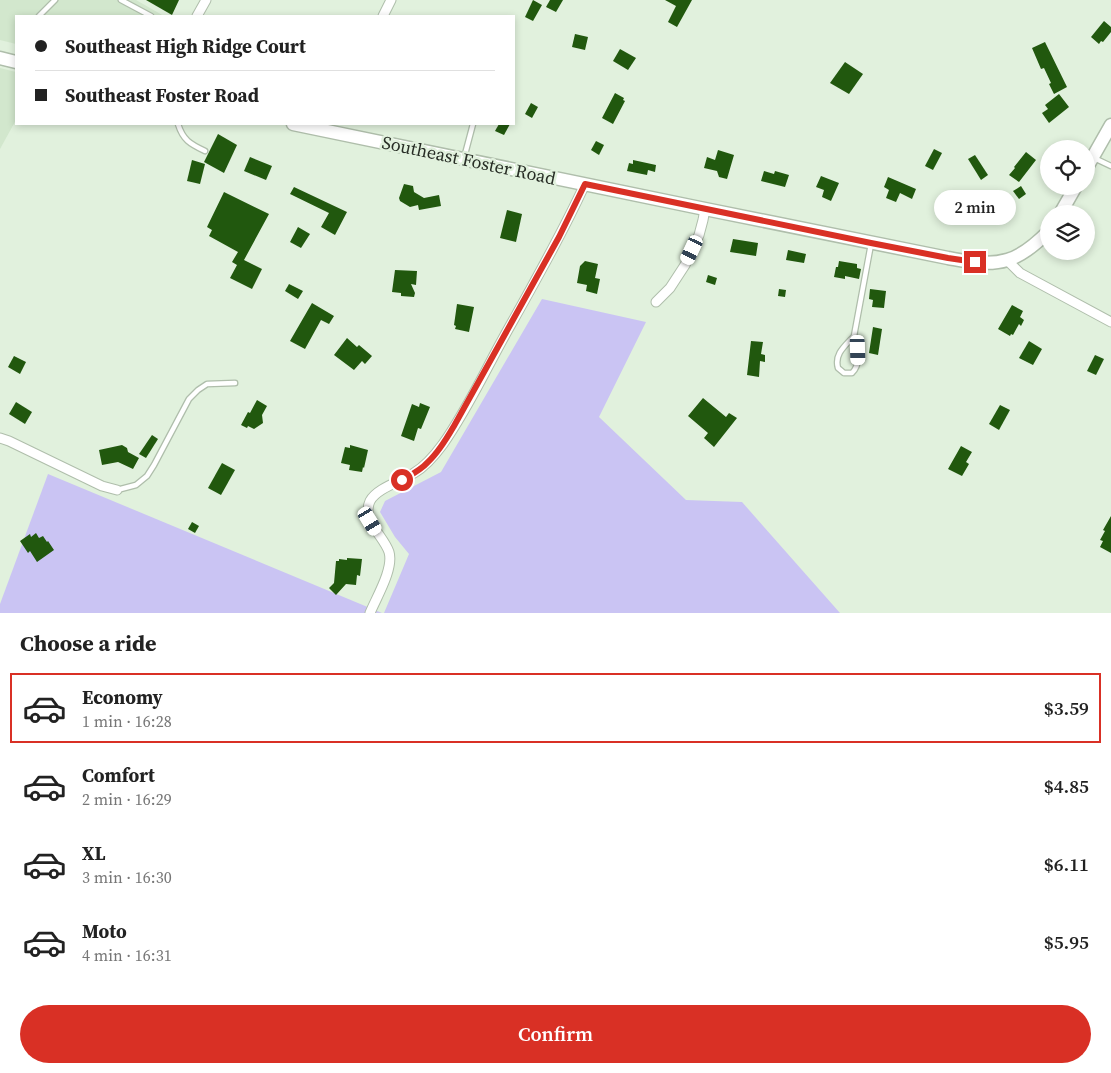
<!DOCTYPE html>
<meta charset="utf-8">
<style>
body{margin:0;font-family:"Source Serif 4",serif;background:#f2f2f2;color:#222;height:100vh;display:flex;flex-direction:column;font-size:19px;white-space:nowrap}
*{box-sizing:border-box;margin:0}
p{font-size:16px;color:#767676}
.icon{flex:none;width:28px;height:28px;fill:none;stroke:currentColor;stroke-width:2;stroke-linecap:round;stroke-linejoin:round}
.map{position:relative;height:613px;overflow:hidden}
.side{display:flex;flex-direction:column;background:#fff;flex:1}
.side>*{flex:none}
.banner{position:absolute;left:15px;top:15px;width:500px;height:110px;border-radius:0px;box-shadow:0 2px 8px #0003;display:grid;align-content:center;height:110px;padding:0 20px;background:#fff}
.buttons{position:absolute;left:1040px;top:140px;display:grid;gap:10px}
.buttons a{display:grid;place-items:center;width:55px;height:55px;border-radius:50%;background:#fff;box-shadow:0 2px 8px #0003;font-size:25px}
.end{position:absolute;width:22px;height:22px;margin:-11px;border:6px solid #d93025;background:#fff;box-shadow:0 0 0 2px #fff}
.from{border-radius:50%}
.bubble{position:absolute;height:35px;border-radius:18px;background:#fff;box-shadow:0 2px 8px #0003;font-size:16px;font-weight:600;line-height:35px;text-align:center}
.car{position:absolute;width:15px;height:30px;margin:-15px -8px;border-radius:6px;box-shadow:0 0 4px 1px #0007;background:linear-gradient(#fff 24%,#345 0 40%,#fff 0 76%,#345 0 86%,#fff 0)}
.banner b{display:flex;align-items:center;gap:18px;height:48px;font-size:19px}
.banner b+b{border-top:1px solid #e0e0e0}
.banner i{width:12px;height:12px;background:#222}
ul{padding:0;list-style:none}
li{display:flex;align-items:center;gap:15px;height:70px;margin:0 10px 8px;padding:0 10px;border:2px solid transparent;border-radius:0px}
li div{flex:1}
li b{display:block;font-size:19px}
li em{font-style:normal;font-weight:600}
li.selected{border-color:#d93025}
li>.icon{width:45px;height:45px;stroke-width:1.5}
h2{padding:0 20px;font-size:22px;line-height:60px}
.action{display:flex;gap:10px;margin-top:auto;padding:10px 20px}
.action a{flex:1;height:58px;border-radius:30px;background:#d93025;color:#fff;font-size:20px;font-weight:600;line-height:58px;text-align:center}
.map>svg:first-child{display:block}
</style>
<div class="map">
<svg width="1111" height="613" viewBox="0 0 1111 613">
<rect width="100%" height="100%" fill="#e1f1dd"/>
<g fill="#d2e7cd">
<path d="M 0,0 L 136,0 L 164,16 L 16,16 L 16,44 L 0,40 Z"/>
<path d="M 0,68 L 16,72 L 16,120 L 0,149 Z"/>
</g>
<g fill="#cac4f3">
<path d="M 542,299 L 646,322 L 599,417 L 686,500 L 742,502 L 840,613 L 384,613 L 409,554 L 395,537 L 380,512 L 385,501 L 441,472 Z"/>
<path d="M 48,474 L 382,613 L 0,613 L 0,604 Z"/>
</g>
<g fill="#21580e">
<path d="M 146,0 L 179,0 L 172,15 Z"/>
<path d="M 533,0 L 542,5 L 533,21 L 525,17 Z"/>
<path d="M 550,0 L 563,0 L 556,12 L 546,7 Z"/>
<path d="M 665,0 L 692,0 L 677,27 L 668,22 L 676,6 Z"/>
<path d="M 1104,21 L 1111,27 L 1111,32 L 1103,42 L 1101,41 L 1099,44 L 1091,37 Z"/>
<path d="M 575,34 L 588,37 L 585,50 L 572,47 Z"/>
<path d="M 1045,42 L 1067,87 L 1054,94 L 1049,84 L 1051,83 L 1044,68 L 1041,69 L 1032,48 Z"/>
<path d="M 620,49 L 636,58 L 628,70 L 613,61 Z"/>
<path d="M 845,62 L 863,74 L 849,94 L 830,83 Z"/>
<path d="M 615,93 L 624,98 L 623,100 L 625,101 L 613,124 L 602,118 Z"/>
<path d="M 1059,94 L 1069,107 L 1049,123 L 1042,113 L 1048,109 L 1045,105 Z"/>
<path d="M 531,103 L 538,107 L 532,118 L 525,114 Z"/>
<path d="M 499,124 L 510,124 L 504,135 L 495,131 Z"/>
<path d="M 218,134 L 237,145 L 224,173 L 204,162 Z"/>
<path d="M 596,141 L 604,145 L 599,155 L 591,150 Z"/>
<path d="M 934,149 L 942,153 L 933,170 L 925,166 Z"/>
<path d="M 718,150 L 734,155 L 727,179 L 719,177 L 717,171 L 704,168 L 707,157 L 715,160 Z"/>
<path d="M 1026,152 L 1036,160 L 1019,182 L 1009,175 L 1015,168 L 1014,167 Z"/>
<path d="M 975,155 L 988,175 L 981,180 L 968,159 Z"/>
<path d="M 250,157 L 272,166 L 266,180 L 244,171 Z"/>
<path d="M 192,160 L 205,164 L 200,184 L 187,181 Z"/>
<path d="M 633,160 L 656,165 L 655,172 L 648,170 L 647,175 L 627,171 L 629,163 L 633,164 Z"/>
<path d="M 764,171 L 774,174 L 775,171 L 789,175 L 785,187 L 761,181 Z"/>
<path d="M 821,176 L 839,183 L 831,201 L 822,197 L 824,190 L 816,187 Z"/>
<path d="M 888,177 L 916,189 L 912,199 L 900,193 L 896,202 L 886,198 L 889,190 L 884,187 Z"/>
<path d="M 404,184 L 413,186 L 414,192 L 424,198 L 439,195 L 441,206 L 419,210 L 418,205 L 410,207 L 400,201 L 399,198 Z"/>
<path d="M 1021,186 L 1026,194 L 1019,199 L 1013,191 Z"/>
<path d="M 294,187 L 347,212 L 335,235 L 321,227 L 329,213 L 290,194 Z"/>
<path d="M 224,192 L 269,214 L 244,260 L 262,269 L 252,289 L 230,278 L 237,265 L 232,262 L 238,252 L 209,236 L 212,230 L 207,227 Z"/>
<path d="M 995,194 L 999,204 L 978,211 L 978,213 L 972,215 L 968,203 Z"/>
<path d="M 507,210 L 522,214 L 516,242 L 500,238 Z"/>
<path d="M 298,227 L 310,234 L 301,248 L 290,242 Z"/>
<path d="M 733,239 L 758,243 L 756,256 L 730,252 Z"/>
<path d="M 788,250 L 806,254 L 804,263 L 786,260 Z"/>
<path d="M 585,261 L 598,264 L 595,278 L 600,279 L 597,294 L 586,291 L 587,285 L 577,283 L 580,266 Z"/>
<path d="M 839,261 L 857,264 L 857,268 L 861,269 L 859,279 L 845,276 L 845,279 L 834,277 L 836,267 L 838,267 Z"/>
<path d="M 395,270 L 417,271 L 416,285 L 411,284 L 415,293 L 414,297 L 401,296 L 401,293 L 392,292 Z"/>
<path d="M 708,275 L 717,278 L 715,285 L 706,282 Z"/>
<path d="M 289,284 L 303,291 L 298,299 L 285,291 Z"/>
<path d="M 779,289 L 786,290 L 785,297 L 778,296 Z"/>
<path d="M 870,289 L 886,291 L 884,308 L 872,307 L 873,300 L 869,299 Z"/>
<path d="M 312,303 L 334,316 L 329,324 L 321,320 L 305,349 L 290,341 Z"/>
<path d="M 457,304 L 474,307 L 469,332 L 455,329 L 456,326 L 454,325 Z"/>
<path d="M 1012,305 L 1023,311 L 1020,317 L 1024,320 L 1021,326 L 1019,324 L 1013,335 L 1011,334 L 1010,336 L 998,329 Z"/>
<path d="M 873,327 L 882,329 L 878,355 L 869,353 Z"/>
<path d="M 347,338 L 357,347 L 359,345 L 372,356 L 365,364 L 362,361 L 354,370 L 334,355 Z"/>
<path d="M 751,341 L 763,342 L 761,354 L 765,355 L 765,362 L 760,361 L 759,377 L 747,375 Z"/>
<path d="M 1029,341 L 1042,349 L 1033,365 L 1019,358 Z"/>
<path d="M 1095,355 L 1104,359 L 1096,375 L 1087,371 Z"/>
<path d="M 14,356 L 26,362 L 20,374 L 8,367 Z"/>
<path d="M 703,398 L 726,417 L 729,413 L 737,418 L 714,447 L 704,438 L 708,433 L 688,416 Z"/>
<path d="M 257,400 L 267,406 L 262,415 L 263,423 L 254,429 L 248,426 L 247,428 L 241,425 L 248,412 L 250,413 Z"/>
<path d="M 16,402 L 32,412 L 25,424 L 9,414 Z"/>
<path d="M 420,403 L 430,407 L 421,429 L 418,428 L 414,441 L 401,436 L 412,404 L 419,407 Z"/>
<path d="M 1000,405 L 1010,410 L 999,430 L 989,424 Z"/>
<path d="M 152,435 L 158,439 L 146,458 L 139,454 Z"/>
<path d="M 122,445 L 127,448 L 128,452 L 139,458 L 133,469 L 118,462 L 102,465 L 99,450 Z"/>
<path d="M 350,445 L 368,450 L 364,468 L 363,467 L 362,472 L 349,470 L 350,465 L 341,463 L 345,447 L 350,448 Z"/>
<path d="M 961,446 L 972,452 L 966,462 L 969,464 L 962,476 L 948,469 Z"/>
<path d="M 222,463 L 235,470 L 221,495 L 208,488 Z"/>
<path d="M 1111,516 L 1111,553 L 1100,547 L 1103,541 L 1100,540 L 1105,531 L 1103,530 Z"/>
<path d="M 192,522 L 199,526 L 195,533 L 188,529 Z"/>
<path d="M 36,533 L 39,538 L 43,536 L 47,542 L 48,541 L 54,550 L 37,562 L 30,551 L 28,553 L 20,541 L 30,534 L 31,537 Z"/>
<path d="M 347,558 L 362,559 L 360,576 L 357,575 L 356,585 L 346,584 L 336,595 L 329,588 L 334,583 L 336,561 L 339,561 L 339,559 L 347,560 Z"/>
</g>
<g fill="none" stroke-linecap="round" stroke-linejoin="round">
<g stroke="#afbeab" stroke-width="7">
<g id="lane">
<path d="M 121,0 L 151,16"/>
<path d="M 39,16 L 55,0"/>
<path d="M 178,124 C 183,140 190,144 205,151"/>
<path d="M 464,158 L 473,124"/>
<path d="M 1094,158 L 1111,166"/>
<path d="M 854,336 C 845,346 834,354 838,368 L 844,373 L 852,373 C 862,363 857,349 854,336 L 871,244"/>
<path d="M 117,490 L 136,485 L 147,476 L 154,465 L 189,399 L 198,390 L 207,384 L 235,383"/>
</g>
</g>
<g stroke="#afbeab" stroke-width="11">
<g id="street">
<path d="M 197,16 L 206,0"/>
<path d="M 383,16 L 391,0"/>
<path d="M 1007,260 L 1020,273 L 1111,322"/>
<path d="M 656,302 L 670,288 L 685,265 L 699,235 L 703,220 L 705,209"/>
<path d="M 0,438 L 9,441 L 102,486 L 117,490"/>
<path d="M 370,613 C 376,598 394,569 389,552 C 384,536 361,520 370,501 C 377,488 402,481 414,473 C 426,466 435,455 443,444 C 467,410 485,371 505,335 C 533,285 561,236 585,184"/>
</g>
</g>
<g stroke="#afbeab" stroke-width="15">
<g id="secondary">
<path d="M 0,58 L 16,62"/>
<path d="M 293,124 L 705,209 L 948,258 C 966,261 988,266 1007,260 C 1022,256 1038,242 1049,231"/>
<path d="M 1086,169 L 1111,125"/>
<path d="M 1060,214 L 1076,186"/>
</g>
</g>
<use href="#lane" stroke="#fff" stroke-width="4.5"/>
<use href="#street" stroke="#fff" stroke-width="9"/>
<use href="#secondary" stroke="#fff" stroke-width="12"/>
</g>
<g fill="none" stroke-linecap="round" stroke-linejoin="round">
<path stroke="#d93025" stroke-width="6" d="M 402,480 C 411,475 421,470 428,462 C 439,452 447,438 454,426 L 559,237 L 585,184 L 871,243 L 948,258 L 975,262"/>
</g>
<g text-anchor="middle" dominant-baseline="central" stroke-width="5" stroke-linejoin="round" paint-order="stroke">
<g font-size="18" fill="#272d25" stroke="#e1f1dd">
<text transform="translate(469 160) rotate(12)">Southeast Foster Road</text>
</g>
</g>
</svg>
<div class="buttons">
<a><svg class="icon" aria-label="locate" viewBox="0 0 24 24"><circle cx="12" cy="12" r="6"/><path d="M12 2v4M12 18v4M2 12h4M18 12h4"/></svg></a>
<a><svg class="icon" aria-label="layers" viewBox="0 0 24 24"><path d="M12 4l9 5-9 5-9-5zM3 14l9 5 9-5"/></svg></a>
</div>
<i class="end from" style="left:402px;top:480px"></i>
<i class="end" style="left:975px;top:262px"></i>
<div class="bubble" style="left:934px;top:190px;width:82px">2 min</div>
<i class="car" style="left:692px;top:250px;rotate:205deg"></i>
<i class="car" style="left:858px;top:350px;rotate:178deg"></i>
<i class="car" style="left:370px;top:521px;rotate:149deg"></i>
<div class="banner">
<b><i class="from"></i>Southeast High Ridge Court</b>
<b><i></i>Southeast Foster Road</b>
</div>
</div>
<section class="side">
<h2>Choose a ride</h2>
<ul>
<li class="selected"><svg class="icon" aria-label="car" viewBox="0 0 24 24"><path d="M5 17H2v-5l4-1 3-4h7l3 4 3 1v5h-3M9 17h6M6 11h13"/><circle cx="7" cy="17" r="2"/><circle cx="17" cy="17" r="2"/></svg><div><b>Economy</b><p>1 min · 16:28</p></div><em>$3.59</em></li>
<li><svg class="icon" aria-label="car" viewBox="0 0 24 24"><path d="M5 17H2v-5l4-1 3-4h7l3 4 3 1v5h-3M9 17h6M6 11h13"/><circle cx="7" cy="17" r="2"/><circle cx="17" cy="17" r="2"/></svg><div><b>Comfort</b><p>2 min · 16:29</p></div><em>$4.85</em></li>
<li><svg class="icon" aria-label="car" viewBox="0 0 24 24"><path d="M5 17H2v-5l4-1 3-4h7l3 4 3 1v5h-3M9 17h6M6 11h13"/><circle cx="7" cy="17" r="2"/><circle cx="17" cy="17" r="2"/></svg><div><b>XL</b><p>3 min · 16:30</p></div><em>$6.11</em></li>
<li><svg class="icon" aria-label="car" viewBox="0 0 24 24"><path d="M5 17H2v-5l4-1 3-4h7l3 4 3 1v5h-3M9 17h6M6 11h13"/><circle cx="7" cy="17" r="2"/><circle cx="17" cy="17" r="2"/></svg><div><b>Moto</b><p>4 min · 16:31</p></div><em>$5.95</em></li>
</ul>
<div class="action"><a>Confirm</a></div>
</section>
